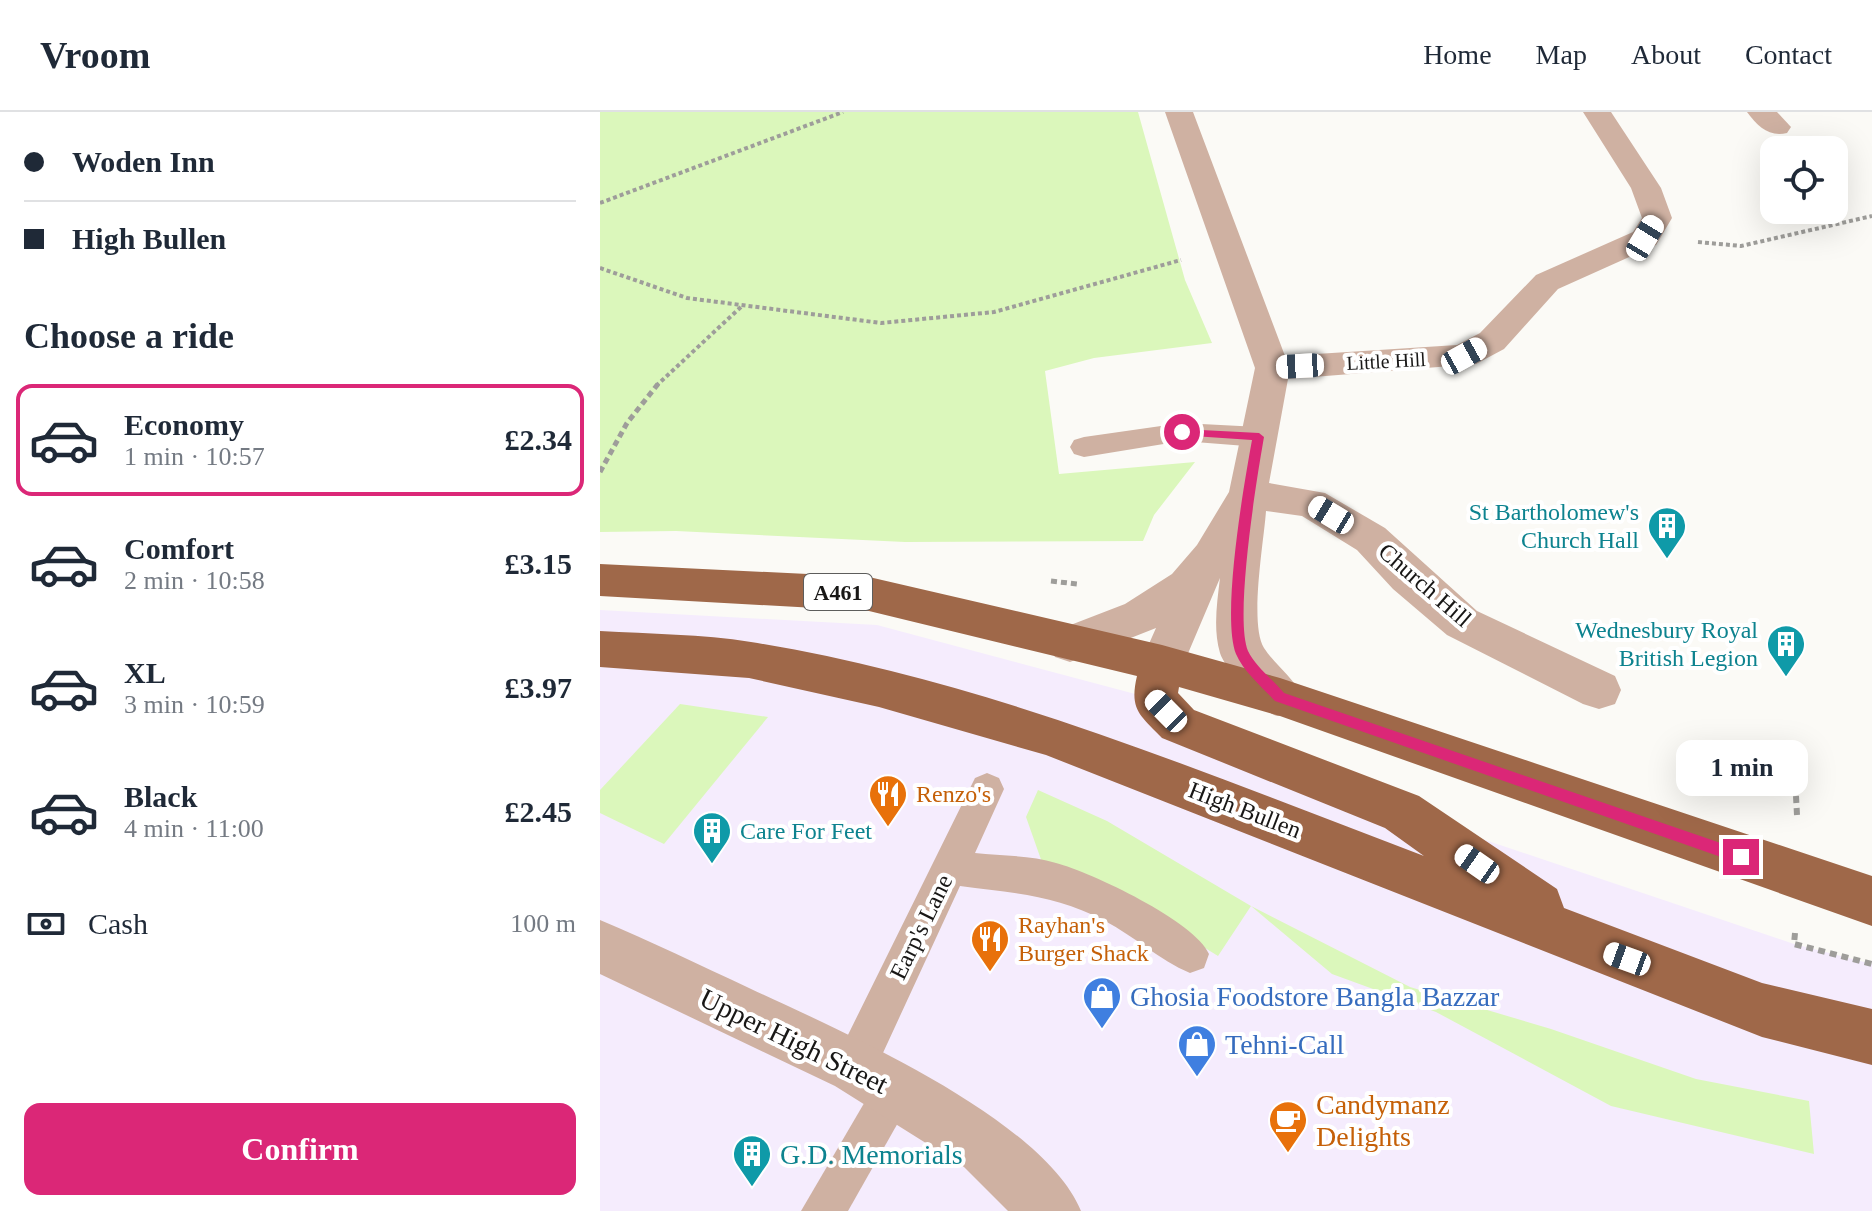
<!DOCTYPE html>
<meta charset="utf-8">
<style>
body{margin:0;font-family:"Times New Roman",serif;background:#f6f6f7;color:#1f2937;height:100vh;display:flex;flex-direction:column;font-size:30px;white-space:nowrap}
*{box-sizing:border-box;margin:0}
p{font-size:26px;color:#747a83}
.icon{flex:none;width:44px;height:44px;fill:none;stroke:currentColor;stroke-width:2;stroke-linecap:round;stroke-linejoin:round}
.map{position:relative;flex:1;overflow:hidden}
.panel{display:flex;flex-direction:column;background:#fff;width:600px}
.panel>*{flex:none}
.top-card{display:grid;align-content:center;height:176px;padding:0 24px;background:#fff}
.tools{position:absolute;left:1160px;top:24px;display:grid;gap:16px}
.tools a{display:grid;place-items:center;width:88px;height:88px;border-radius:16px;background:#fff;box-shadow:0 8px 32px #0002;font-size:40px}
.end{position:absolute;width:36px;height:36px;margin:-18px;border:10px solid #db2777;background:#fff;box-shadow:0 0 0 4px #fff}
.from{border-radius:50%}
.bubble{position:absolute;height:56px;border-radius:16px;background:#fff;box-shadow:0 8px 32px #0002;font-size:26px;font-weight:600;line-height:56px;text-align:center}
.car{position:absolute;width:24px;height:48px;margin:-24px -12px;border-radius:10px;box-shadow:0 0 6px 2px #0007;background:linear-gradient(#fff 24%,#345 0 40%,#fff 0 76%,#345 0 86%,#fff 0)}
.top-card b{display:flex;align-items:center;gap:28px;height:76px;font-size:30px}
.top-card b+b{border-top:2px solid #e0e1e3}
.top-card i{width:20px;height:20px;background:#1f2937}
ul{padding:0;list-style:none}
li{display:flex;align-items:center;gap:24px;height:112px;margin:0 16px 12px;padding:0 8px;border:4px solid transparent;border-radius:16px}
li div{flex:1}
li b{display:block;font-size:30px}
li em{font-style:normal;font-weight:600}
li.current{border-color:#db2777}
li>.icon{width:72px;height:72px;stroke-width:1.5}
h2{padding:0 24px;font-size:36px;line-height:96px}
.pay{display:flex;align-items:center;gap:20px;height:88px;padding:0 24px;font-size:30px}
.pay p{margin-inline-start:auto}
.action{display:flex;gap:16px;margin-top:auto;padding:16px 24px}
.action a{flex:1;height:92px;border-radius:16px;background:#db2777;color:#fff;font-size:32px;font-weight:600;line-height:92px;text-align:center}
header{display:flex;align-items:center;gap:48px;box-sizing:border-box;height:112px;padding:0 40px;background:#fff;border-bottom:2px solid #e0e1e3}
header strong{font-size:38px}
nav{display:flex;gap:44px;margin-inline-start:auto;font-size:28px}
main{display:flex;flex:1;min-height:0}
.map>svg:first-child{display:block}
</style>
<header>
<strong>Vroom</strong>
<nav><a>Home</a><a>Map</a><a>About</a><a>Contact</a></nav>
</header>
<main>
<section class="panel">
<div class="top-card">
<b><i class="from"></i>Woden Inn</b>
<b><i></i>High Bullen</b>
</div>
<h2>Choose a ride</h2>
<ul>
<li class="current"><svg class="icon" aria-label="car" viewBox="0 0 24 24"><path d="M5 17H2v-5l4-1 3-4h7l3 4 3 1v5h-3M9 17h6M6 11h13"/><circle cx="7" cy="17" r="2"/><circle cx="17" cy="17" r="2"/></svg><div><b>Economy</b><p>1 min · 10:57</p></div><em>£2.34</em></li>
<li><svg class="icon" aria-label="car" viewBox="0 0 24 24"><path d="M5 17H2v-5l4-1 3-4h7l3 4 3 1v5h-3M9 17h6M6 11h13"/><circle cx="7" cy="17" r="2"/><circle cx="17" cy="17" r="2"/></svg><div><b>Comfort</b><p>2 min · 10:58</p></div><em>£3.15</em></li>
<li><svg class="icon" aria-label="car" viewBox="0 0 24 24"><path d="M5 17H2v-5l4-1 3-4h7l3 4 3 1v5h-3M9 17h6M6 11h13"/><circle cx="7" cy="17" r="2"/><circle cx="17" cy="17" r="2"/></svg><div><b>XL</b><p>3 min · 10:59</p></div><em>£3.97</em></li>
<li><svg class="icon" aria-label="car" viewBox="0 0 24 24"><path d="M5 17H2v-5l4-1 3-4h7l3 4 3 1v5h-3M9 17h6M6 11h13"/><circle cx="7" cy="17" r="2"/><circle cx="17" cy="17" r="2"/></svg><div><b>Black</b><p>4 min · 11:00</p></div><em>£2.45</em></li>
</ul>
<div class="pay"><svg class="icon" aria-label="cash" viewBox="0 0 24 24"><path d="M3 7h18v10H3z"/><circle cx="12" cy="12" r="2"/></svg>Cash<p>100 m</p></div>
<div class="action"><a>Confirm</a></div>
</section>
<div class="map">
<svg width="1272" height="1099" viewBox="0 0 1272 1099">
<rect width="100%" height="100%" fill="#fbfaf6"/>
<path fill="#f5ecfd" d="M 0,498 L 277,513 L 554,587 L 802,700 L 1194,832 L 1272,852 L 1272,1099 L 0,1099 Z"/>
<g fill="#dbf7bb">
<path d="M 0,0 L 538,0 L 585,168 L 612,231 L 494,246 L 445,259 L 459,362 L 595,350 L 554,403 L 543,429 L 305,430 L 76,419 L 0,420 Z"/>
<path d="M 80,592 L 168,605 L 64,732 L 0,701 L 0,678 Z"/>
<path d="M 438,678 L 507,709 L 651,794 L 810,875 L 951,917 L 1096,967 L 1209,989 L 1214,1042 L 1011,994 L 836,900 L 732,862 L 651,794 L 618,844 L 518,782 L 444,756 L 426,705 Z"/>
</g>
<g fill="none" stroke-linecap="round" stroke-linejoin="round">
<g stroke="#9e9d9a" stroke-width="4" stroke-dasharray="4 3" stroke-linecap="butt">
<path d="M 0,91 L 243,0"/>
<path d="M 1098,130 L 1141,134 L 1272,104"/>
<path d="M 0,156 L 87,186 L 281,211 L 394,200 L 581,148"/>
<path d="M 56,274 L 142,194"/>
</g>
<g stroke="#9e9d9a" stroke-width="5" stroke-dasharray="6 4" stroke-linecap="butt">
<path d="M 0,360 L 27,311 L 58,272"/>
<path d="M 451,469 L 477,472"/>
</g>
<g stroke="#9e9d9a" stroke-width="6" stroke-dasharray="7 5" stroke-linecap="butt">
<path d="M 1196,684 L 1197,703"/>
<path d="M 1195,821 L 1194,832 L 1272,852"/>
</g>
<g fill="#cfb1a2" fill-rule="evenodd">
<path d="M 582,311 L 659,315 L 669,318 L 672,325 L 669,332 L 659,335 L 582,329 L 484,345 L 474,342 L 470,335 L 474,328 L 484,325 Z"/>
<path d="M 387,661 L 399,666 L 404,677 L 375,741 C 401,744 431,743 456,751 C 491,760 596,810 609,842 L 604,856 L 590,861 C 559,848 534,824 505,809 C 456,783 413,781 360,774 L 270,969 L 255,975 L 240,969 L 234,954 L 240,939 L 375,666 Z"/>
<path d="M 295,958 L 310,964 L 316,979 L 248,1099 L 201,1099 L 280,964 Z"/>
</g>
<g fill="#cfb1a2" fill-rule="evenodd">
<path d="M 565,0 L 593,0 L 685,244 L 857,233 L 880,221 L 936,163 L 1033,120 L 1042,106 L 1031,76 L 983,0 L 1011,0 L 1061,76 L 1072,106 L 1056,133 L 958,177 L 904,237 L 876,252 L 688,267 L 669,371 L 725,381 L 785,416 L 877,499 L 1015,564 L 1021,578 L 1015,592 L 999,597 L 983,592 L 847,523 L 793,477 L 757,438 L 702,404 L 666,399 C 664,429 649,512 664,536 C 676,554 693,565 703,585 L 696,599 C 691,601 684,604 678,604 C 662,602 625,557 620,541 C 613,517 617,491 620,466 L 578,565 L 562,571 L 546,565 L 540,552 L 556,516 L 470,550 L 455,545 L 448,532 L 455,519 L 525,492 L 572,462 L 597,433 L 629,380 L 655,256 Z"/>
<path d="M 1147,0 L 1177,0 L 1191,15 L 1187,21 C 1169,25 1158,15 1147,0 Z"/>
</g>
<path fill="#cfb1a2" fill-rule="evenodd" d="M 0,808 C 50,829 100,853 149,876 C 239,918 443,1006 481,1099 L 408,1099 L 364,1055 L 235,974 L 0,862 Z"/>
<path fill="#9f6849" fill-rule="evenodd" d="M 0,452 L 269,465 L 562,533 L 680,566 L 1272,764 L 1272,814 L 680,604 L 579,575 L 578,581 L 594,598 L 819,684 L 957,777 L 964,796 L 1162,871 L 1272,897 L 1272,953 L 1162,925 L 446,643 L 279,595 L 149,566 L 0,555 L 0,519 C 50,522 102,522 151,530 C 384,567 604,661 824,744 L 785,716 L 562,626 C 540,603 529,598 537,564 L 269,499 L 0,484 Z"/>
</g>
<path fill="#db2777" d="M 582,317 L 659,321 L 664,325 C 657,365 634,506 648,539 C 655,554 674,569 684,581 L 1141,738 L 1146,740 L 1146,750 L 1141,752 L 675,589 C 663,576 643,559 636,542 C 621,504 644,372 652,328 L 578,323 Z"/>
<defs>
<g id="building-pin" transform="scale(2)"><path d="M0 17L-7.5 6A9.5 9.5 0 1 1 7.5 6Z" fill="#0f9aa8" stroke="#fff"/><path d="M-4-6H4V6H1V3H-1V6H-4ZM-2.5-4.3h1.7v1.8h-1.7ZM.8-4.3h1.7v1.8H.8ZM-2.5-1h1.7V.8h-1.7ZM.8-1h1.7V.8H.8Z" fill="#fff"/></g>
<g id="restaurant-pin" transform="scale(2)"><path d="M0 17L-7.5 6A9.5 9.5 0 1 1 7.5 6Z" fill="#e8710a" stroke="#fff"/><path d="M-5-6h1v4h1v-4h1v4h1v-4h1v5L-1.5 .5V6h-2V.5L-5-1ZM5-6V6H3V1.5H1.5Q1.5-4 5-6Z" fill="#fff"/></g>
<g id="shop-pin" transform="scale(2)"><path d="M0 17L-7.5 6A9.5 9.5 0 1 1 7.5 6Z" fill="#3f7fe0" stroke="#fff"/><path d="M-5-2.5h2.3a2.7 3.5 0 0 1 5.4 0H5L5.5 6h-11ZM-1.5-2.5h3a1.5 2.3 0 0 0-3 0Z" fill="#fff"/></g>
<g id="cafe-pin" transform="scale(2)"><path d="M0 17L-7.5 6A9.5 9.5 0 1 1 7.5 6Z" fill="#e8710a" stroke="#fff"/><path d="M-5.5-4.5H6V0H3Q3 3.5 0 3.5H-2.5Q-5.5 3.5-5.5 0ZM3-3.2v2h1.7v-2ZM-6 4.5H4V6H-6Z" fill="#fff"/></g>
</defs>
<g fill-rule="evenodd">
<use href="#building-pin" x="1067" y="414"/>
<use href="#building-pin" x="1186" y="532"/>
<use href="#restaurant-pin" x="288" y="682"/>
<use href="#building-pin" x="112" y="719"/>
<use href="#restaurant-pin" x="390" y="827"/>
<use href="#shop-pin" x="502" y="884"/>
<use href="#shop-pin" x="597" y="932"/>
<use href="#cafe-pin" x="688" y="1008"/>
<use href="#building-pin" x="152" y="1042"/>
</g>
<g text-anchor="middle" dominant-baseline="central" stroke-width="8" stroke-linejoin="round" paint-order="stroke">
<g font-size="20" fill="#181716" stroke="#fff">
<text transform="translate(786 249) rotate(-3)">Little Hill</text>
</g>
<rect fill="#fff" stroke="#5d5d5c" stroke-width="2" x="204" y="462" width="68" height="36" rx="6"/>
<g font-size="22" font-weight="bold" fill="#181716">
<text x="238" y="480">A461</text>
</g>
<g font-size="24" fill="#0d838f" stroke="#fff" text-anchor="end">
<text x="1039" y="400">St Bartholomew's<tspan x="1039" dy="28">Church Hall</tspan></text>
<text x="1158" y="518">Wednesbury Royal<tspan x="1158" dy="28">British Legion</tspan></text>
<text x="140" y="719" text-anchor="start">Care For Feet</text>
</g>
<g font-size="24" fill="#181716" stroke="#fff">
<text transform="translate(825 473) rotate(41)">Church Hill</text>
<text transform="translate(645 698) rotate(21)">High Bullen</text>
<text transform="translate(321 815) rotate(-64)">Earp's Lane</text>
</g>
<g font-size="24" fill="#c56008" stroke="#fff" text-anchor="start">
<text x="316" y="682">Renzo's</text>
<text x="418" y="813">Rayhan's<tspan x="418" dy="28">Burger Shack</tspan></text>
</g>
<g font-size="28" fill="#366cbe" stroke="#fff" text-anchor="start">
<text x="530" y="884">Ghosia Foodstore Bangla Bazzar</text>
<text x="625" y="932">Tehni-Call</text>
</g>
<g font-size="28" fill="#181716" stroke="#fff">
<text transform="translate(194 929) rotate(26)">Upper High Street</text>
</g>
<g font-size="28" fill="#c56008" stroke="#fff" text-anchor="start">
<text x="716" y="992">Candymanz<tspan x="716" dy="32">Delights</tspan></text>
</g>
<g font-size="28" fill="#0d838f" stroke="#fff" text-anchor="start">
<text x="180" y="1042">G.D. Memorials</text>
</g>
</g>
</svg>
<div class="tools">
<a><svg class="icon" aria-label="locate" viewBox="0 0 24 24"><circle cx="12" cy="12" r="6"/><path d="M12 2v4M12 18v4M2 12h4M18 12h4"/></svg></a>
</div>
<i class="end from" style="left:582px;top:320px"></i>
<i class="end" style="left:1141px;top:745px"></i>
<div class="bubble" style="left:1076px;top:628px;width:132px">1 min</div>
<i class="car" style="left:1045px;top:126px;rotate:31deg"></i>
<i class="car" style="left:864px;top:244px;rotate:61deg"></i>
<i class="car" style="left:700px;top:254px;rotate:267deg"></i>
<i class="car" style="left:731px;top:403px;rotate:301deg"></i>
<i class="car" style="left:566px;top:599px;rotate:315deg"></i>
<i class="car" style="left:877px;top:752px;rotate:305deg"></i>
<i class="car" style="left:1027px;top:847px;rotate:290deg"></i>
</div>
</main>
